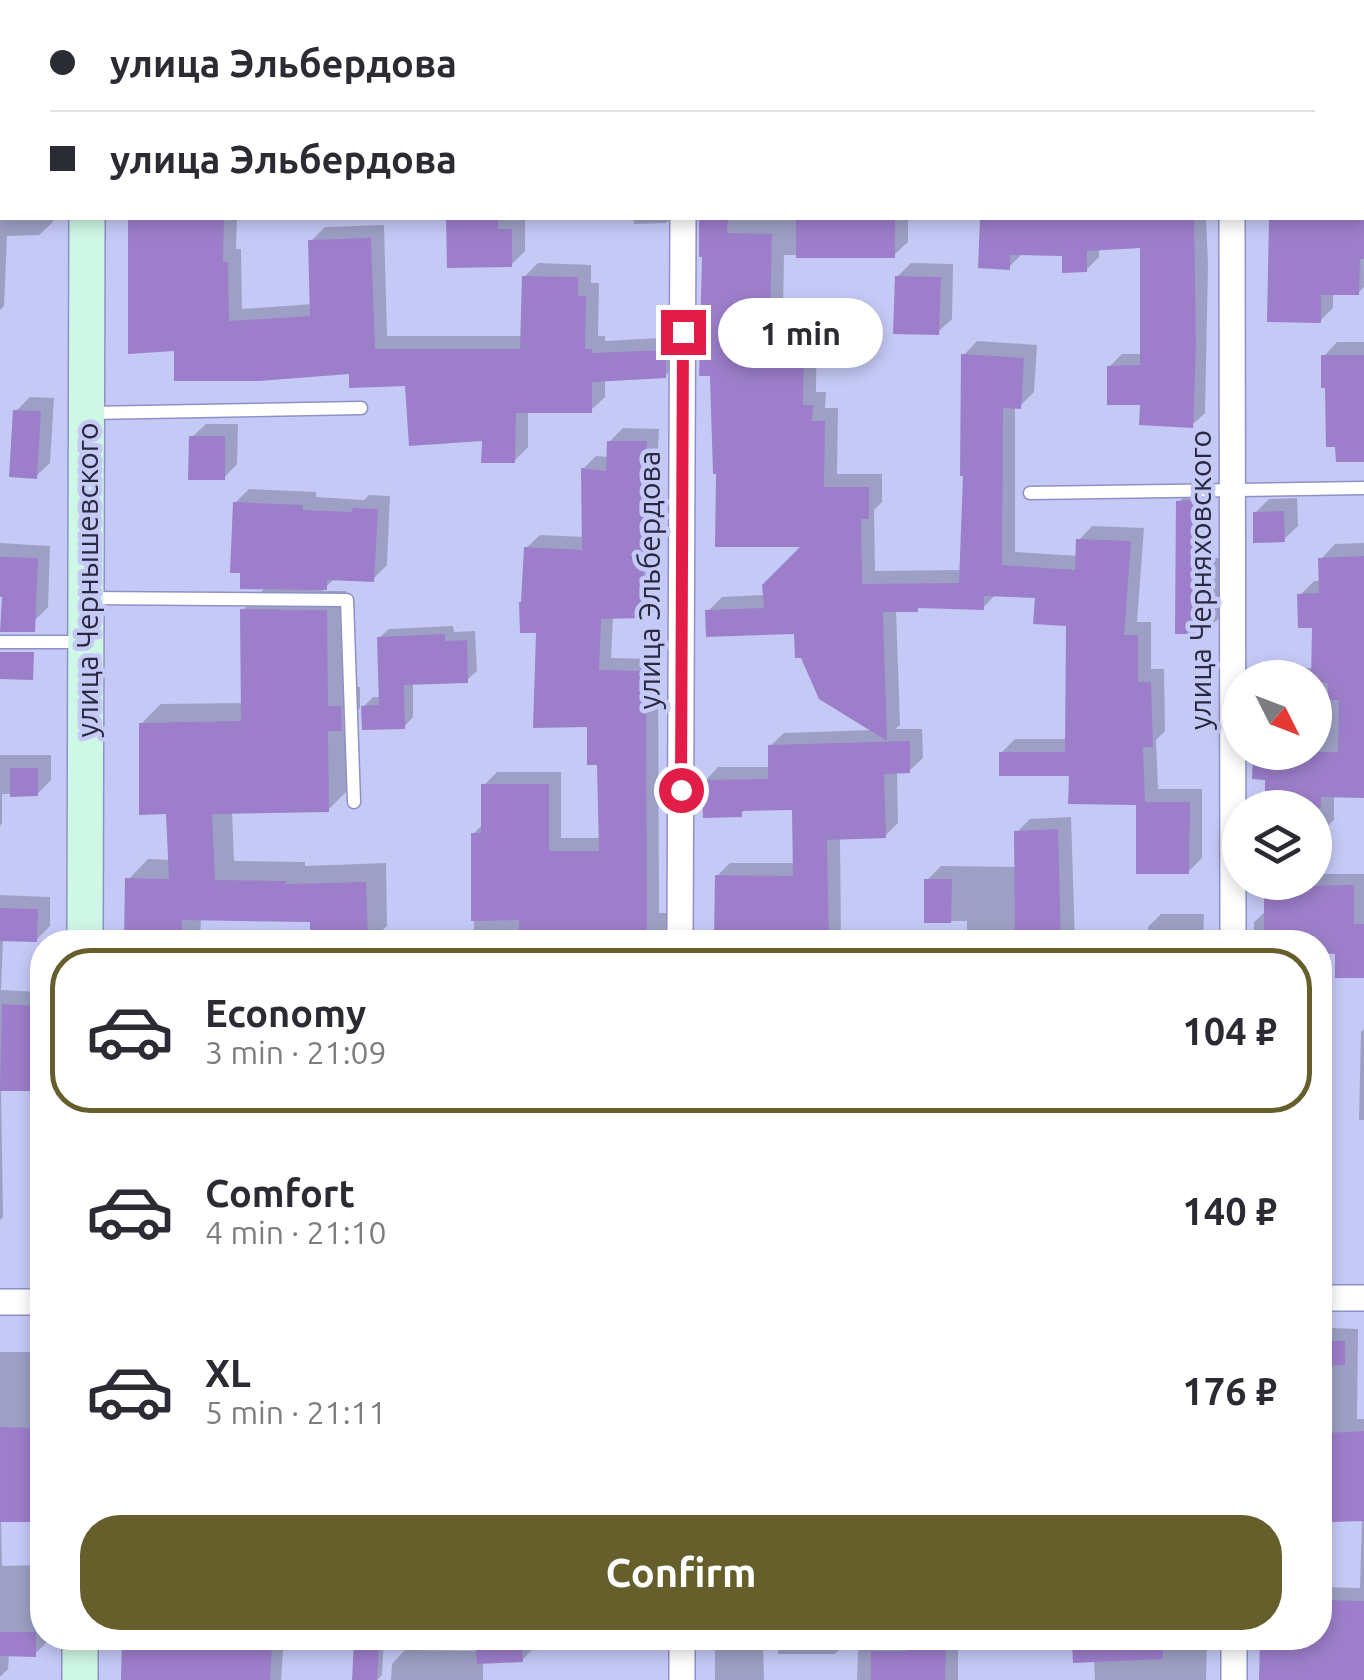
<!DOCTYPE html>
<meta charset="utf-8">
<style>
body{margin:0;font-family:Ubuntu,sans-serif;background:#f2f2f3;color:#2b2b33;height:100vh;display:flex;flex-direction:column;font-size:38px;white-space:nowrap}
*{box-sizing:border-box;margin:0}
p{font-size:32px;color:#7c7c81}
.icon{flex:none;width:55px;height:55px;fill:none;stroke:currentColor;stroke-width:2;stroke-linecap:round;stroke-linejoin:round}
.map{position:relative;flex:1;overflow:hidden}
.side{position:absolute;left:30px;top:930px;width:1302px;height:720px;display:flex;flex-direction:column;background:#fff;border-radius:40px;box-shadow:0 5px 15px #0003}
.side>*{flex:none}
.hud{position:absolute;left:0px;top:0px;width:1365px;height:220px;box-shadow:0 5px 15px #0003;display:grid;align-content:center;height:220px;padding:0 50px;background:#fff}
.needle{width:65px;rotate:132deg}
.controls{position:absolute;left:1222px;top:660px;display:grid;gap:20px}
.controls a{display:grid;place-items:center;width:110px;height:110px;border-radius:50%;background:#fff;box-shadow:0 5px 15px #0003;font-size:50px}
.end{position:absolute;width:45px;height:45px;margin:-22px;border:12px solid #e11d48;background:#fff;box-shadow:0 0 0 5px #fff}
.from{border-radius:50%}
.bubble{position:absolute;height:70px;border-radius:35px;background:#fff;box-shadow:0 5px 15px #0003;font-size:32px;font-weight:700;line-height:70px;text-align:center}
.hud b{display:flex;align-items:center;gap:35px;height:95px;font-size:38px}
.hud b+b{border-top:2px solid #e1e1e2}
.hud i{width:25px;height:25px;background:#2b2b33}
ul{padding:18px 0 0;list-style:none}
li{display:flex;align-items:center;gap:30px;height:165px;margin:0 20px 15px;padding:0 30px;border:5px solid transparent;border-radius:40px}
li div{flex:1}
li b{display:block;font-size:38px}
li em{font-style:normal;font-weight:700}
li.selected{border-color:#665f2b}
li>.icon{width:90px;height:90px;stroke-width:1.5}
.primary-button{display:flex;gap:20px;margin-top:auto;padding:20px 50px}
.primary-button a{flex:1;height:115px;border-radius:40px;background:#665f2b;color:#fff;font-size:40px;font-weight:700;line-height:115px;text-align:center}
.map>svg:first-child{display:block}
</style>
<div class="map">
<svg width="1364" height="1680" viewBox="0 0 1364 1680">
<rect width="100%" height="100%" fill="#c5c9f6"/>
<g fill="#0003">
<path d="M 0,31 L 2,31 L 0,131 Z"/>
<path d="M 1362,73 L 1364,287 L 1358,293 L 1333,292 L 1333,308 L 1320,321 L 1269,320 L 1271,218 L 1362,218 Z"/>
<path d="M 0,195 L 2,195 L 2,218 L 53,218 L 53,222 L 39,235 L 7,236 L 4,306 L 0,310 Z"/>
<path d="M 131,218 L 237,218 L 236,249 L 241,249 L 242,309 L 313,304 L 311,241 L 325,227 L 384,225 L 387,336 L 523,336 L 524,277 L 538,263 L 591,265 L 591,283 L 599,283 L 598,336 L 605,336 L 605,341 L 679,337 L 679,362 L 665,376 L 605,378 L 605,397 L 591,410 L 528,411 L 528,447 L 514,461 L 408,384 L 351,371 L 177,348 L 131,351 Z"/>
<path d="M 449,218 L 525,218 L 525,251 L 511,265 L 450,266 Z"/>
<path d="M 633,218 L 672,218 L 666,223 L 634,224 Z"/>
<path d="M 702,218 L 908,218 L 908,242 L 894,255 L 784,255 L 783,310 L 817,310 L 816,392 L 826,392 L 825,408 L 838,408 L 837,474 L 882,474 L 882,502 L 874,510 L 875,571 L 962,570 L 965,473 L 964,355 L 977,341 L 1037,345 L 1034,392 L 1020,406 L 1015,406 L 1015,552 L 1078,556 L 1079,540 L 1092,526 L 1144,528 L 1137,622 L 1151,622 L 1151,669 L 1164,669 L 1165,731 L 1156,740 L 1158,789 L 1202,789 L 1202,858 L 1188,872 L 1139,803 L 1071,774 L 1001,753 L 1015,739 L 1068,739 L 1068,624 L 1037,596 L 996,594 L 983,608 L 921,605 L 917,610 L 896,610 L 900,725 L 895,729 L 922,729 L 923,758 L 909,771 L 897,771 L 898,823 L 885,836 L 840,837 L 841,942 L 715,942 L 717,876 L 730,863 L 795,863 L 794,808 L 746,808 L 740,815 L 705,781 L 718,767 L 770,767 L 770,746 L 784,733 L 874,730 L 796,632 L 708,611 L 722,597 L 765,595 L 806,545 L 718,471 L 705,254 L 702,254 Z"/>
<path d="M 982,218 L 1206,218 L 1208,264 L 1205,413 L 1192,425 L 1142,403 L 1109,367 L 1122,354 L 1142,354 L 1142,245 L 1099,248 L 1099,257 L 1086,270 L 1064,253 L 1022,254 L 1009,267 Z"/>
<path d="M 911,263 L 953,264 L 952,319 L 938,332 L 897,277 Z"/>
<path d="M 1337,342 L 1364,342 L 1364,459 L 1324,356 Z"/>
<path d="M 30,397 L 54,398 L 50,463 L 36,476 L 16,411 Z"/>
<path d="M 206,424 L 238,424 L 237,464 L 224,478 L 192,437 Z"/>
<path d="M 623,428 L 659,429 L 657,466 L 658,533 L 655,536 L 656,602 L 643,615 L 613,616 L 611,658 L 658,659 L 659,913 L 672,913 L 672,942 L 474,942 L 473,834 L 483,824 L 484,785 L 497,772 L 561,772 L 561,838 L 601,838 L 600,762 L 589,724 L 538,630 L 526,548 L 540,535 L 584,537 L 583,469 L 596,456 L 609,457 L 609,442 Z"/>
<path d="M 1193,488 L 1211,488 L 1214,558 L 1220,558 L 1219,618 L 1205,632 L 1179,502 Z"/>
<path d="M 249,489 L 316,492 L 316,497 L 364,500 L 369,495 L 390,496 L 387,565 L 373,579 L 335,578 L 322,591 L 346,591 L 347,687 L 360,687 L 360,708 L 347,721 L 348,790 L 328,810 L 232,811 L 234,861 L 305,862 L 305,866 L 386,863 L 387,926 L 370,942 L 313,942 L 312,920 L 201,918 L 200,942 L 127,942 L 128,880 L 148,859 L 170,860 L 168,812 L 141,724 L 161,704 L 244,703 L 243,610 L 266,587 L 235,503 Z"/>
<path d="M 1297,498 L 1298,526 L 1284,539 L 1255,513 L 1269,499 Z"/>
<path d="M 0,543 L 50,546 L 48,607 L 34,621 L 0,595 Z"/>
<path d="M 1364,543 L 1364,796 L 1334,795 L 1334,820 L 1319,834 L 1315,834 L 1315,678 L 1262,678 L 1272,668 L 1314,668 L 1315,625 L 1299,596 L 1314,581 L 1321,581 L 1321,559 L 1335,544 Z"/>
<path d="M 453,626 L 454,632 L 475,631 L 477,671 L 467,680 L 413,682 L 413,717 L 404,727 L 363,707 L 373,697 L 381,697 L 379,638 L 389,629 Z"/>
<path d="M 0,755 L 51,755 L 51,780 L 37,794 L 2,794 L 2,823 L 0,826 Z"/>
<path d="M 1071,817 L 1075,942 L 967,942 L 967,921 L 926,921 L 927,880 L 941,866 L 1018,867 L 1017,832 L 1030,819 Z"/>
<path d="M 1315,874 L 1364,874 L 1364,976 L 1337,951 L 1320,951 L 1320,942 L 1254,942 L 1254,922 L 1267,910 L 1267,888 L 1272,882 L 1315,882 Z"/>
<path d="M 0,895 L 50,897 L 50,926 L 36,940 L 3,939 L 1,990 L 42,992 L 42,1081 L 35,1088 L 1,1089 L 3,1217 L 0,1220 Z"/>
<path d="M 1161,914 L 1204,914 L 1203,942 L 1148,942 L 1148,927 Z"/>
<path d="M 1320,989 L 1327,989 L 1327,1026 L 1320,1034 Z"/>
<path d="M 1364,1029 L 1364,1120 L 1359,1120 L 1361,1032 Z"/>
<path d="M 1332,1324 L 1332,1328 L 1358,1329 L 1357,1419 L 1364,1419 L 1364,1680 L 1261,1680 L 1262,1638 L 1320,1638 L 1320,1587 L 1360,1588 L 1362,1518 L 1331,1460 L 1320,1460 L 1320,1325 Z"/>
<path d="M 0,1352 L 42,1352 L 42,1508 L 32,1519 L 1,1519 L 2,1566 L 42,1565 L 42,1638 L 48,1638 L 48,1641 L 35,1654 L 9,1654 L 8,1669 L 0,1677 Z"/>
<path d="M 127,1638 L 284,1638 L 281,1680 L 123,1680 L 124,1641 Z"/>
<path d="M 361,1638 L 384,1638 L 382,1675 L 377,1680 L 355,1680 L 356,1642 Z"/>
<path d="M 478,1638 L 535,1638 L 536,1646 L 522,1660 L 483,1661 L 483,1680 L 391,1680 L 392,1664 L 405,1650 L 478,1651 Z"/>
<path d="M 720,1638 L 763,1638 L 764,1680 L 715,1680 L 715,1643 Z"/>
<path d="M 778,1638 L 848,1638 L 848,1640 L 835,1654 L 778,1654 Z"/>
<path d="M 872,1638 L 958,1638 L 958,1680 L 857,1680 L 858,1652 Z"/>
<path d="M 1074,1638 L 1207,1638 L 1206,1680 L 1095,1680 L 1094,1659 L 1075,1660 Z"/>
</g>
<g fill="#9d7ecb">
<path d="M 128,218 L 224,218 L 223,262 L 228,262 L 229,321 L 310,316 L 308,240 L 371,238 L 375,349 L 520,349 L 522,276 L 578,277 L 578,296 L 586,296 L 585,349 L 592,349 L 592,353 L 666,350 L 666,378 L 592,382 L 592,413 L 516,413 L 515,463 L 481,463 L 482,441 L 409,446 L 405,386 L 349,388 L 349,374 L 259,381 L 174,381 L 174,351 L 128,354 Z"/>
<path d="M 446,218 L 498,218 L 498,229 L 512,229 L 512,267 L 447,268 Z"/>
<path d="M 699,218 L 728,218 L 727,233 L 772,234 L 770,323 L 804,323 L 803,405 L 813,405 L 812,421 L 825,421 L 824,487 L 869,487 L 869,519 L 861,519 L 862,584 L 959,583 L 963,476 L 960,476 L 961,354 L 1024,358 L 1021,409 L 1003,408 L 1002,565 L 1075,570 L 1076,539 L 1131,541 L 1124,635 L 1138,635 L 1138,682 L 1151,682 L 1153,747 L 1143,747 L 1145,802 L 1190,802 L 1189,874 L 1136,874 L 1136,805 L 1068,804 L 1069,776 L 999,776 L 999,752 L 1065,752 L 1066,626 L 1033,624 L 1035,598 L 984,596 L 984,610 L 918,608 L 918,612 L 883,612 L 887,741 L 819,699 L 801,658 L 795,658 L 794,634 L 706,637 L 705,610 L 764,608 L 762,585 L 800,547 L 715,547 L 716,474 L 713,474 L 710,376 L 699,376 L 702,257 L 699,257 Z"/>
<rect x="796" y="218" width="99" height="40"/>
<path d="M 980,218 L 1061,220 L 1061,218 L 1194,218 L 1196,344 L 1193,428 L 1139,425 L 1140,405 L 1107,405 L 1107,366 L 1140,365 L 1140,248 L 1087,251 L 1087,272 L 1062,273 L 1062,256 L 1010,255 L 1010,270 L 978,268 Z"/>
<path d="M 1269,218 L 1364,218 L 1364,259 L 1360,259 L 1359,295 L 1321,295 L 1321,323 L 1267,322 Z"/>
<path d="M 895,276 L 941,277 L 939,335 L 893,334 Z"/>
<path d="M 1321,355 L 1364,355 L 1364,462 L 1336,462 L 1335,447 L 1326,447 L 1325,388 L 1321,388 Z"/>
<path d="M 13,410 L 41,411 L 37,479 L 9,477 Z"/>
<path d="M 189,436 L 225,436 L 225,480 L 188,480 Z"/>
<path d="M 607,441 L 647,441 L 644,481 L 646,549 L 643,549 L 644,618 L 601,619 L 599,670 L 646,671 L 647,942 L 519,942 L 519,920 L 471,921 L 471,833 L 481,833 L 481,784 L 549,784 L 549,851 L 599,851 L 597,765 L 587,765 L 587,727 L 533,728 L 536,633 L 520,633 L 519,602 L 521,602 L 524,547 L 582,550 L 581,468 L 606,471 Z"/>
<path d="M 1198,500 L 1201,571 L 1207,571 L 1206,634 L 1175,634 L 1176,501 Z"/>
<path d="M 233,502 L 303,505 L 303,510 L 352,512 L 353,508 L 378,509 L 374,582 L 327,580 L 327,590 L 240,589 L 240,573 L 230,573 Z"/>
<path d="M 1284,511 L 1285,542 L 1253,543 L 1253,512 Z"/>
<path d="M 1364,556 L 1364,798 L 1321,797 L 1321,808 L 1265,808 L 1265,780 L 1252,779 L 1253,752 L 1338,752 L 1339,700 L 1328,700 L 1328,683 L 1315,682 L 1315,678 L 1311,678 L 1312,628 L 1298,628 L 1297,594 L 1319,593 L 1318,558 Z"/>
<path d="M 0,557 L 38,558 L 35,632 L 0,632 L 2,597 L 0,597 Z"/>
<path d="M 240,609 L 327,610 L 328,706 L 341,706 L 342,731 L 328,731 L 329,812 L 212,814 L 215,880 L 286,881 L 286,884 L 366,882 L 368,942 L 310,942 L 310,922 L 182,920 L 182,942 L 124,942 L 125,878 L 169,879 L 166,814 L 139,815 L 139,723 L 241,721 Z"/>
<path d="M 445,634 L 445,641 L 467,640 L 468,683 L 404,685 L 405,729 L 362,730 L 361,706 L 379,705 L 377,637 Z"/>
<path d="M 0,652 L 34,652 L 33,680 L 0,679 Z"/>
<path d="M 910,741 L 910,773 L 884,774 L 886,838 L 827,840 L 829,942 L 714,942 L 715,875 L 793,876 L 792,810 L 742,811 L 742,817 L 703,818 L 702,780 L 768,779 L 768,745 Z"/>
<path d="M 10,768 L 38,768 L 38,796 L 10,797 Z"/>
<path d="M 1058,829 L 1061,942 L 1015,942 L 1014,831 Z"/>
<path d="M 924,879 L 952,879 L 951,923 L 924,923 Z"/>
<path d="M 1354,885 L 1354,924 L 1364,924 L 1364,978 L 1335,978 L 1335,954 L 1320,953 L 1320,942 L 1264,942 L 1264,887 Z"/>
<path d="M 0,908 L 38,909 L 37,942 L 0,941 Z"/>
<path d="M 2,1004 L 36,1006 L 34,1061 L 36,1061 L 36,1091 L 0,1091 Z"/>
<path d="M 1320,1341 L 1345,1341 L 1345,1365 L 1320,1366 Z"/>
<path d="M 0,1427 L 35,1428 L 33,1522 L 0,1522 Z"/>
<path d="M 1364,1431 L 1364,1521 L 1331,1522 L 1327,1433 Z"/>
<path d="M 1320,1600 L 1364,1601 L 1364,1680 L 1259,1680 L 1260,1638 L 1320,1638 Z"/>
<path d="M 0,1632 L 36,1632 L 36,1657 L 0,1656 Z"/>
<path d="M 130,1638 L 269,1638 L 269,1645 L 272,1645 L 270,1680 L 121,1680 L 122,1640 L 130,1640 Z"/>
<path d="M 475,1638 L 522,1638 L 523,1662 L 477,1664 Z"/>
<path d="M 907,1638 L 946,1638 L 945,1680 L 871,1680 L 871,1651 L 907,1651 Z"/>
<path d="M 1072,1638 L 1163,1638 L 1163,1659 L 1073,1663 Z"/>
<path d="M 354,1641 L 379,1642 L 377,1680 L 352,1680 Z"/>
</g>
<g fill="none" stroke-linecap="round" stroke-linejoin="round">
<g stroke="#8e91c6" stroke-width="15">
<g id="lane">
<path d="M 90,413 L 361,408"/>
<path d="M 1030,493 L 1364,488"/>
<path d="M 87,598 L 347,600 L 354,802"/>
<path d="M 0,642 L 84,642"/>
</g>
</g>
<g stroke="#8e91c6" stroke-width="28">
<g id="street">
<path d="M 1231,0 L 1231,2"/>
<path d="M 684,2 L 684,0"/>
<path d="M 1232,218 L 1233,942"/>
<path d="M 680,942 L 683,218"/>
<path d="M 1320,1298 L 1364,1298"/>
<path d="M 0,1302 L 42,1302"/>
<path d="M 682,1638 L 682,1680"/>
<path d="M 1234,1638 L 1234,1680"/>
</g>
</g>
<g stroke="#8e91c6" stroke-width="38">
<g id="secondary">
<path d="M 88,2 L 88,0"/>
<path d="M 85,942 L 87,218"/>
<path d="M 80,1680 L 80,1638"/>
</g>
</g>
<g stroke="#8184a7" stroke-width="6" stroke-dasharray="8 5" stroke-linecap="butt">
<path d="M 42,0 L 42,2"/>
<path d="M 137,0 L 137,2"/>
</g>
<use href="#lane" stroke="#fff" stroke-width="12"/>
<use href="#street" stroke="#fff" stroke-width="25"/>
<use href="#secondary" stroke="#cff7e5" stroke-width="35"/>
</g>
<g fill="none" stroke-linecap="round" stroke-linejoin="round">
<path stroke="#e11d48" stroke-width="12" d="M 681,790 L 683,332"/>
</g>
<g text-anchor="middle" dominant-baseline="central" stroke-width="9" stroke-linejoin="round" paint-order="stroke">
<g font-size="30" fill="#28293f" stroke="#c5c9f6">
<text transform="translate(87 580) rotate(-90)">улица Чернышевского</text>
<text transform="translate(649 580) rotate(-90)">улица Эльбердова</text>
<text transform="translate(1200 580) rotate(-90)">улица Черняховского</text>
</g>
</g>
</svg>
<div class="controls">
<a><svg class="needle" viewBox="-14 -14 28 28"><path d="M0-13l5 13h-10z" fill="#e53935"/><path d="M0 13l5-13h-10z" fill="#7c7c81"/></svg></a>
<a><svg class="icon" aria-label="layers" viewBox="0 0 24 24"><path d="M12 4l9 5-9 5-9-5zM3 14l9 5 9-5"/></svg></a>
</div>
<i class="end from" style="left:681px;top:790px"></i>
<i class="end" style="left:683px;top:332px"></i>
<div class="bubble" style="left:718px;top:298px;width:165px">1 min</div>
<div class="hud">
<b><i class="from"></i>улица Эльбердова</b>
<b><i></i>улица Эльбердова</b>
</div>
<section class="side">
<ul>
<li class="selected"><svg class="icon" aria-label="car" viewBox="0 0 24 24"><path d="M5 17H2v-5l4-1 3-4h7l3 4 3 1v5h-3M9 17h6M6 11h13"/><circle cx="7" cy="17" r="2"/><circle cx="17" cy="17" r="2"/></svg><div><b>Economy</b><p>3 min · 21:09</p></div><em>104 ₽</em></li>
<li><svg class="icon" aria-label="car" viewBox="0 0 24 24"><path d="M5 17H2v-5l4-1 3-4h7l3 4 3 1v5h-3M9 17h6M6 11h13"/><circle cx="7" cy="17" r="2"/><circle cx="17" cy="17" r="2"/></svg><div><b>Comfort</b><p>4 min · 21:10</p></div><em>140 ₽</em></li>
<li><svg class="icon" aria-label="car" viewBox="0 0 24 24"><path d="M5 17H2v-5l4-1 3-4h7l3 4 3 1v5h-3M9 17h6M6 11h13"/><circle cx="7" cy="17" r="2"/><circle cx="17" cy="17" r="2"/></svg><div><b>XL</b><p>5 min · 21:11</p></div><em>176 ₽</em></li>
</ul>
<div class="primary-button"><a>Confirm</a></div>
</section>
</div>
